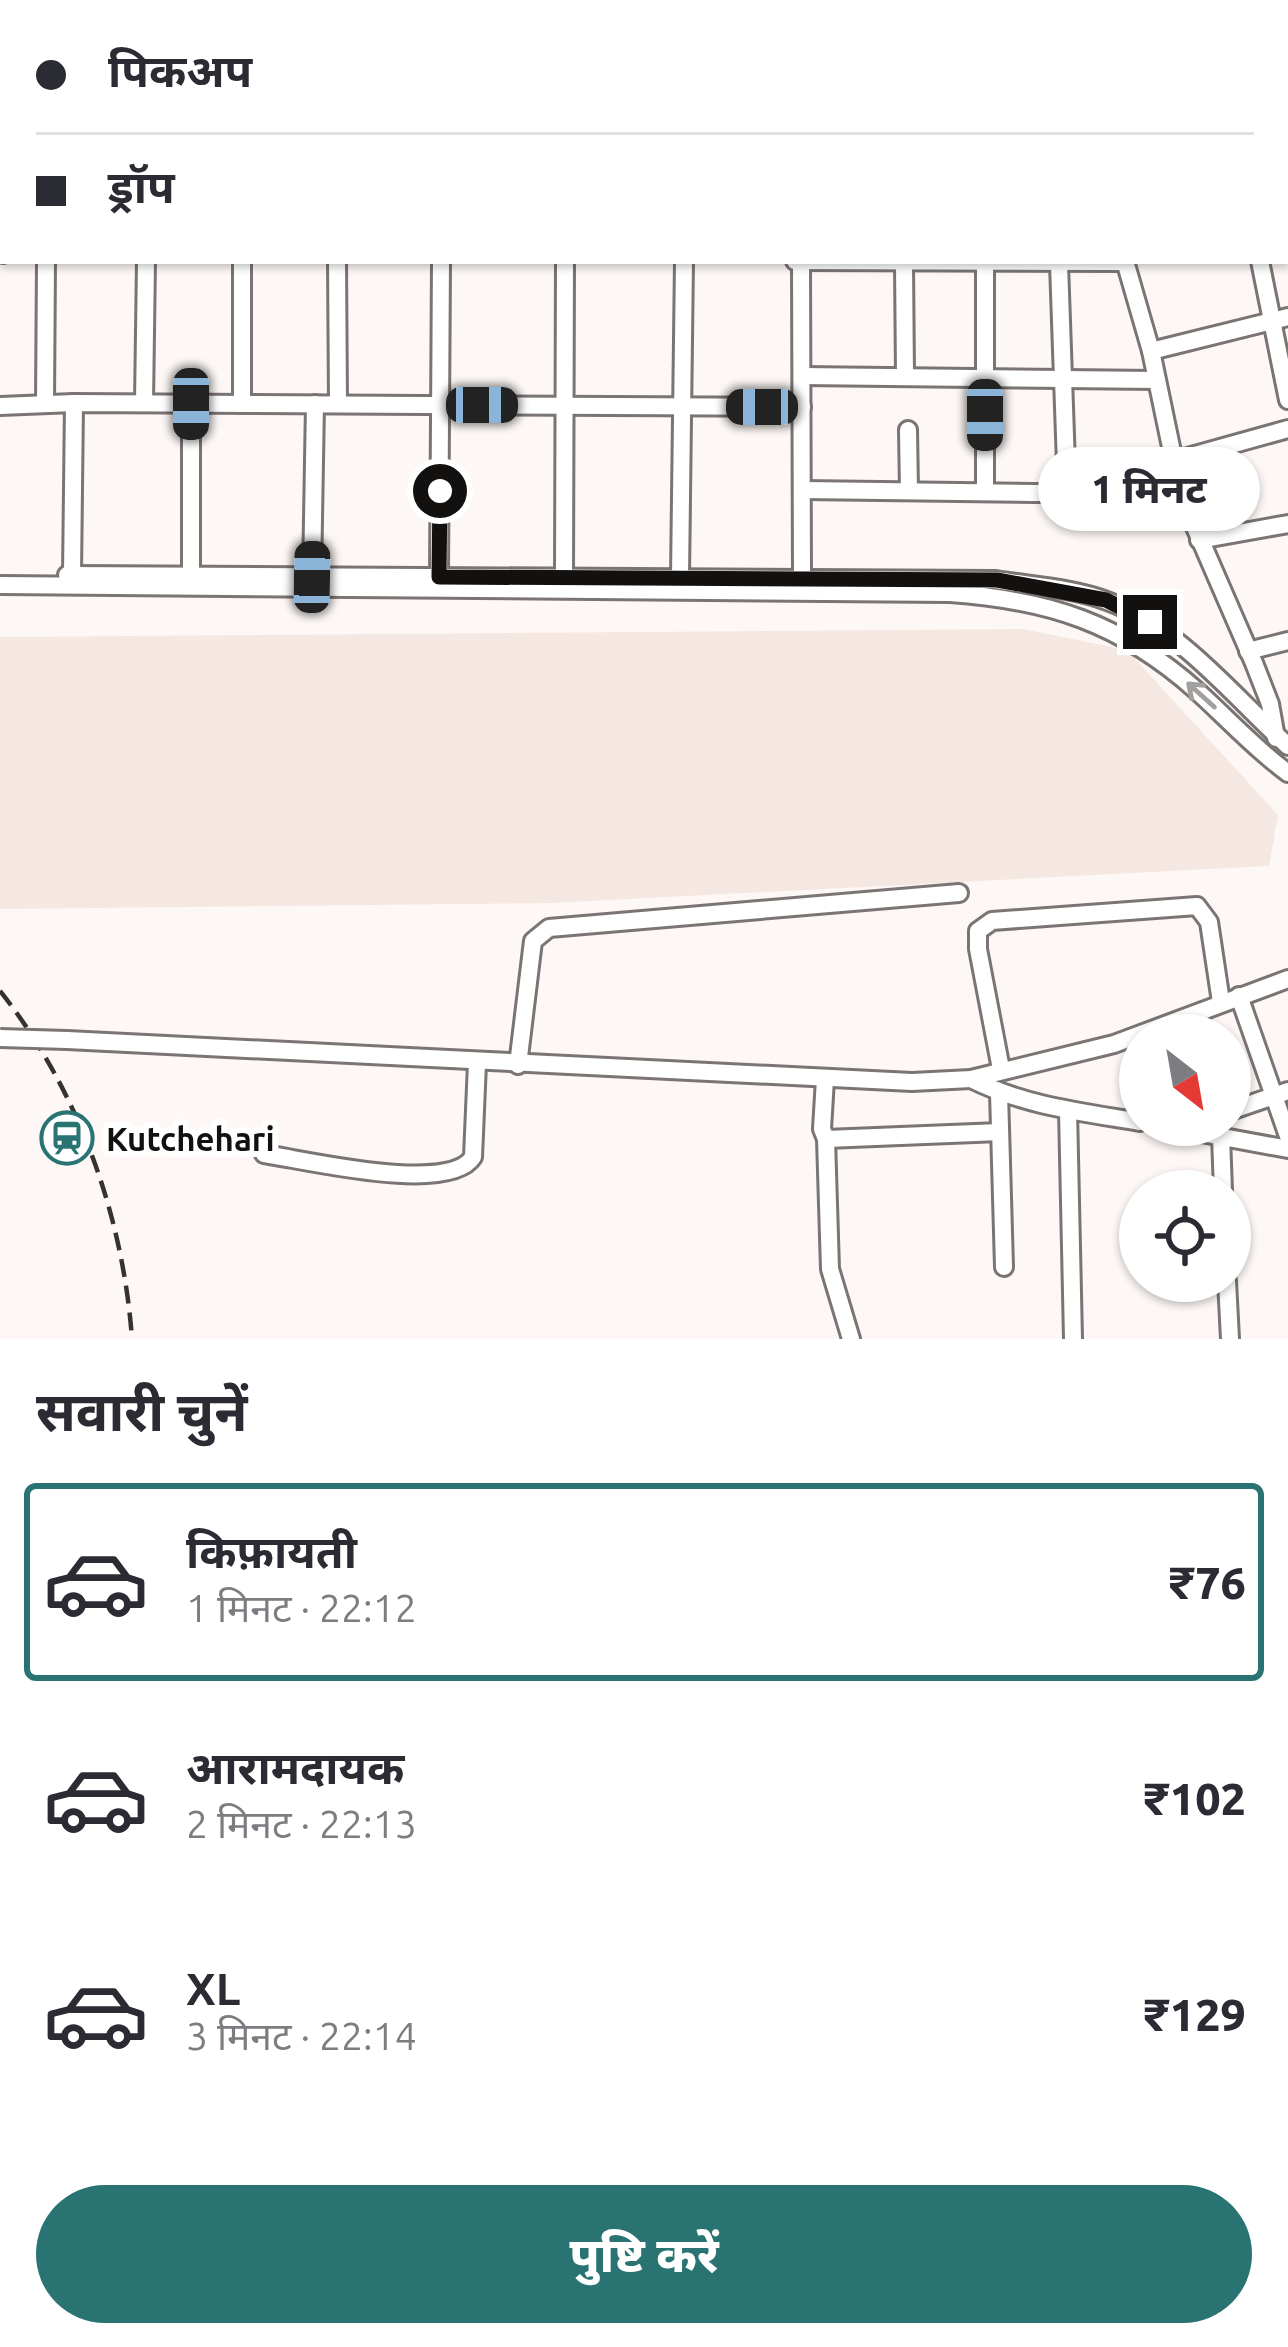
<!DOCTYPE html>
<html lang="hi">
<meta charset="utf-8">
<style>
body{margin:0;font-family:Ubuntu,"Noto Sans Devanagari",sans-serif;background:#f2f2f3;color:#2b2b33;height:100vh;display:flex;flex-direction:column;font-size:45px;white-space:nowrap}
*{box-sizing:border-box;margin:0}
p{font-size:39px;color:#7c7c81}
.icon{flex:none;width:66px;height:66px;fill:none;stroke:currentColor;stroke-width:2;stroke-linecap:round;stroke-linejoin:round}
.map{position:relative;height:1339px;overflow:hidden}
.sheet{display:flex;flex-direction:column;background:#fff;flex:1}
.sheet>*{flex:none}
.top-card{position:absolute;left:0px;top:0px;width:1290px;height:264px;box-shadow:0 3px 9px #0004;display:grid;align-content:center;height:264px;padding:0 36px;background:#fff}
.needle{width:78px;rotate:149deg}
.tools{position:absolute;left:1119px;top:1014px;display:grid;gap:24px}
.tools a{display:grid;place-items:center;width:132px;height:132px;border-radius:50%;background:#fff;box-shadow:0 3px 9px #0004;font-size:60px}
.end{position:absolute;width:54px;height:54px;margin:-27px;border:15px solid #131110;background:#fff;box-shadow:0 0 0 6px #fff}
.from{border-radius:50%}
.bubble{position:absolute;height:84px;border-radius:42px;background:#fff;box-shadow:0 3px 9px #0004;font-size:39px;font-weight:800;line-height:84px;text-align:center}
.car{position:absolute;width:36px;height:72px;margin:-36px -18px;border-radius:15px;box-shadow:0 0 9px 3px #0007;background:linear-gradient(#222 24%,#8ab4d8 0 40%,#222 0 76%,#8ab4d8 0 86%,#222 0)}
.top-card b{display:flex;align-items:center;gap:42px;height:114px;font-size:45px}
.top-card b+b{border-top:3px solid #e1e1e2}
.top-card i{width:30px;height:30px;background:#2b2b33}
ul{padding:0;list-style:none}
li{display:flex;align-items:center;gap:36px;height:198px;margin:0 24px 18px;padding:0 12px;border:6px solid transparent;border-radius:12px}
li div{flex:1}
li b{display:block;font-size:45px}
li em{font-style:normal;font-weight:800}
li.on{border-color:#297472}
li>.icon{width:108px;height:108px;stroke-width:1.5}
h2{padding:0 36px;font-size:54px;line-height:144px}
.action{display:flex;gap:24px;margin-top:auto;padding:24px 36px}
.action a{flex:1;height:138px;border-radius:72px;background:#297472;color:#fff;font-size:48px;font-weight:800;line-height:138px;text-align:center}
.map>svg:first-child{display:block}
</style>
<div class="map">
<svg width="1288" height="1339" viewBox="0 0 1288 1339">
<rect width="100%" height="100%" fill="#fdf8f5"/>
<path fill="#f5e8e3" d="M 1023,629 L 1127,650 L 1278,815 L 1269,866 L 552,903 L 0,909 L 0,637 Z"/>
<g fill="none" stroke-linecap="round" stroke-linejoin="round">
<g stroke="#7a7573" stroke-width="22">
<g id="minor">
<path d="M 342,0 L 342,3"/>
<path d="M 440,0 L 440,3"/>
<path d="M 549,0 L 549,3"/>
<path d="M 1007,0 L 1009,3"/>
<path d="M 1209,0 L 1210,3"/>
<path d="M 1283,0 L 1283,3"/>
<path d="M 41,3 L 41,0"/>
<path d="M 655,3 L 655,0"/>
<path d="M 757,3 L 757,0"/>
<path d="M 865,3 L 865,0"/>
<path d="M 939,3 L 962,2"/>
<path d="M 1287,24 L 1288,30"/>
<path d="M 0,97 L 3,95"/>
<path d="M 1287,160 L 1288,160"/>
<path d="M 0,227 L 3,230"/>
<path d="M 0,253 L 3,254"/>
<path d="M 242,261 L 242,404"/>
<path d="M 337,261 L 338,404"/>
<path d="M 795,261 L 1125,262"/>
<path d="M 801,261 L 802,577"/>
<path d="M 1125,261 L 1151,351 L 1181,495 L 1254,663 L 1270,704 L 1276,738"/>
<path d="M 1260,261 L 1288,400"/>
<path d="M 904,264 L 905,376"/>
<path d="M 1059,264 L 1067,493"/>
<path d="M 1151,351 L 1288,317"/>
<path d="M 802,376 L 1156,380"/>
<path d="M 45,403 L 46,261"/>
<path d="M 144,403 L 146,261"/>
<path d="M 0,406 L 74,403 L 802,407"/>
<path d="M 908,430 L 909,491"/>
<path d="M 1173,461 L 1288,429"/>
<path d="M 802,490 L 1181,495"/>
<path d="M 985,492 L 985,264"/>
<path d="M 1199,540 L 1288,524"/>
<path d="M 67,575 L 996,580 C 1032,586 1073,588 1107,601 C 1179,627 1233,696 1288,746"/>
<path d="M 72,575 L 74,403"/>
<path d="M 191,576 L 191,404"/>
<path d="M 564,576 L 565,261"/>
<path d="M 680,576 L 684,261"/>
<path d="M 312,577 L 315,404"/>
<path d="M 439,577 L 441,261"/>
<path d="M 0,585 L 950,593 C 1049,600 1121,623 1197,691 C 1227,718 1255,749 1288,773"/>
<path d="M 1248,651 L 1288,641"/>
<path d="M 1239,996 L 1288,1136"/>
<path d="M 67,1040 L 912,1082 L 971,1079 L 1114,1044 L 1288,979"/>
<path d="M 518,1065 L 533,941 L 549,928 L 959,893"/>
<path d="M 1001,1069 L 978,949 L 978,931 L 992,921 L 1197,906 L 1209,922 L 1221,1002"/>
<path d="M 825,1079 L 822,1129 L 826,1139 L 1000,1132"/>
<path d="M 971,1079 C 1025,1106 1081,1112 1140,1122"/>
<path d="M 999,1093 L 1004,1267"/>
<path d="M 1068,1110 L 1073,1339"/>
<path d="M 1230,1111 L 1288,1091"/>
<path d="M 1158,1125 L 1288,1149"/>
<path d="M 1221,1136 L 1223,1191"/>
<path d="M 826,1139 L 830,1269 L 851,1339"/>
<path d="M 264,1154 C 306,1160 449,1195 473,1157 L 477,1063"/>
<path d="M 1227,1281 L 1230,1339"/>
</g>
</g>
<use href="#minor" stroke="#fff" stroke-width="16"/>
<path stroke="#353231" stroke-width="4.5" stroke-dasharray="18 9" stroke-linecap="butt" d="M 0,991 C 78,1089 123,1215 132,1339"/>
<g stroke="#7a7573" stroke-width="22" stroke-linecap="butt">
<path id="minor-bridge" d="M 0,1038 L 67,1040"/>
</g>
<use href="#minor-bridge" stroke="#fff" stroke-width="16"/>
</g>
<defs><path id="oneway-shaft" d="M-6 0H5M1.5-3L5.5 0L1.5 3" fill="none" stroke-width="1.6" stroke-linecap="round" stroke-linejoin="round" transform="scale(3)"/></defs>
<use stroke="#a1a09f" href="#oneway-shaft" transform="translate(1201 695) rotate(-138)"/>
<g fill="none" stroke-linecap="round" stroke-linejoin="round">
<path stroke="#131110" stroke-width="15" d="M 440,491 L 439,577 L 997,580 L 1106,600 L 1150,622"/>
</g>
<defs>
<g id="station-ring" transform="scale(2.7)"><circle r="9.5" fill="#fff" stroke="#297472" stroke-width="1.5"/><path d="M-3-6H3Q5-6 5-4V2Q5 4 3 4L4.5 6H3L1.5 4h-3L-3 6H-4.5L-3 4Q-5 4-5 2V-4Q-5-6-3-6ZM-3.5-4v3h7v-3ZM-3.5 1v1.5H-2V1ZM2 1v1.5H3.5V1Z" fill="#297472"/></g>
</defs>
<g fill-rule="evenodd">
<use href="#station-ring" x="67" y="1138"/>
</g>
<g text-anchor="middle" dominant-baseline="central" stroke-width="12" stroke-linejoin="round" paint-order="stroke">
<g font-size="33" font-weight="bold" fill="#131110" stroke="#fff" text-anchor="start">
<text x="106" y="1138">Kutchehari</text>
</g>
</g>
</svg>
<div class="tools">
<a><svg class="needle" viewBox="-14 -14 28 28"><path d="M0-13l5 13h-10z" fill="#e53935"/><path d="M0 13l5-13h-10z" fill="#7c7c81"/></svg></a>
<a><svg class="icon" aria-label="locate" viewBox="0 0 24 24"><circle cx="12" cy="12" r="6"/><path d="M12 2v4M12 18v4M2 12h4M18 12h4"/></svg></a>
</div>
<i class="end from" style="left:440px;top:491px"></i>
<i class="end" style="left:1150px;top:622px"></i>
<div class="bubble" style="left:1038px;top:447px;width:222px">1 मिनट</div>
<i class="car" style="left:191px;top:404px;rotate:180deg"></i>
<i class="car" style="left:482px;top:405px;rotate:90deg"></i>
<i class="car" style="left:762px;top:407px;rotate:270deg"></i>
<i class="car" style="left:985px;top:415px;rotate:180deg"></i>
<i class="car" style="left:312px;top:577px;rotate:1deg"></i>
<div class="top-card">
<b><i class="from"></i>पिकअप</b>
<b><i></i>ड्रॉप</b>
</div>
</div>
<section class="sheet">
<h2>सवारी चुनें</h2>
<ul>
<li class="on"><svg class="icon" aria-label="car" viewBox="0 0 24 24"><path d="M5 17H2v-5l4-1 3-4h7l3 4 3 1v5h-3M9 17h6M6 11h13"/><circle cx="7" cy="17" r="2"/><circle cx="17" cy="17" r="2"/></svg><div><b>किफ़ायती</b><p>1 मिनट · 22:12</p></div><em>₹76</em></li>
<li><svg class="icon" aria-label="car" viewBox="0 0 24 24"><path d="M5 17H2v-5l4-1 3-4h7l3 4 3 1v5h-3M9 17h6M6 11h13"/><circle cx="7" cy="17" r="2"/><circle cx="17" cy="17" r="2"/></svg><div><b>आरामदायक</b><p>2 मिनट · 22:13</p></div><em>₹102</em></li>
<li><svg class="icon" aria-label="car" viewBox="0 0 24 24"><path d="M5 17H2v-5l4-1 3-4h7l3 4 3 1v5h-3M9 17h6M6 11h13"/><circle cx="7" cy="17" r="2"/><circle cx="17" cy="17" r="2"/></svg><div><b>XL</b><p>3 मिनट · 22:14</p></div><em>₹129</em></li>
</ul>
<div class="action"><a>पुष्टि करें</a></div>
</section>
